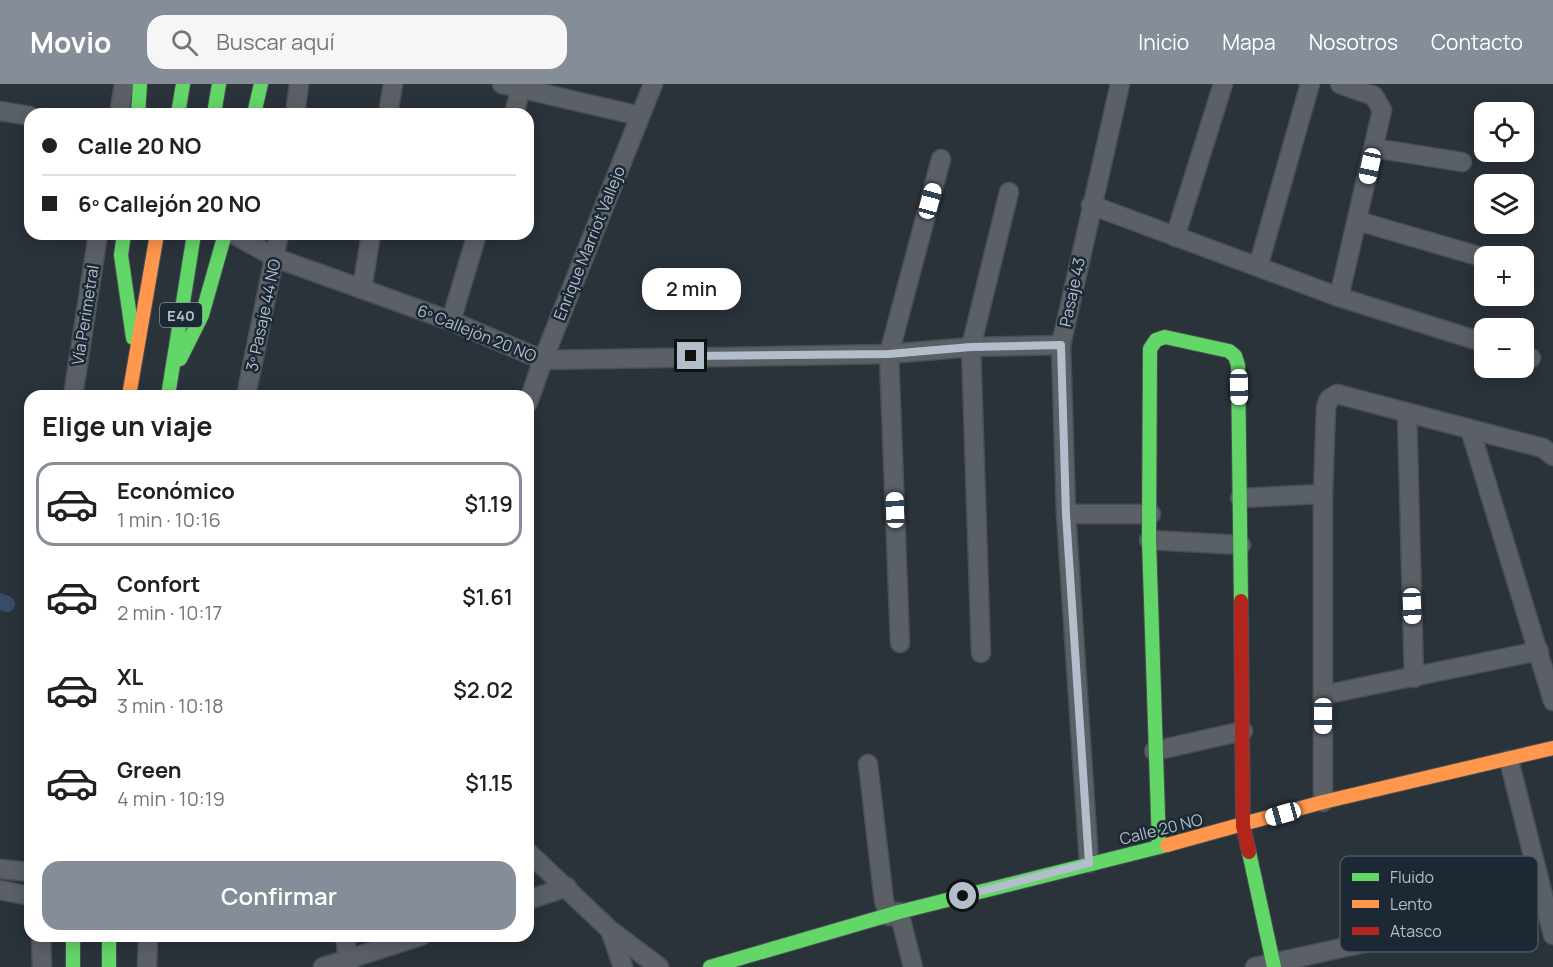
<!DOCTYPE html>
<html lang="es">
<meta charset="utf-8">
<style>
body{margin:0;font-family:Manrope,sans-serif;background:#f6f6f6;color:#202124;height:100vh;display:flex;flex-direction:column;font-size:22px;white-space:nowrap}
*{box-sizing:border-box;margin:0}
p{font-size:20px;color:#757577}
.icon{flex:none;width:33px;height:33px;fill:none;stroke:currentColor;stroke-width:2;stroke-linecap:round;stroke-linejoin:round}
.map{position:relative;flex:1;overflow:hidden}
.sheet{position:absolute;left:24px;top:306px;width:510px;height:552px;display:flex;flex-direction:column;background:#fff;border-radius:18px;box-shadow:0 3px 15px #0003}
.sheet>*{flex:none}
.top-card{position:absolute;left:24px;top:24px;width:510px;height:132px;border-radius:18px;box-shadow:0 3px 15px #0003;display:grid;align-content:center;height:132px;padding:0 18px;background:#fff}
.fabs{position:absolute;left:1474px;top:18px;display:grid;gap:12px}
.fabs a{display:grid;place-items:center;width:60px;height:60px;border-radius:12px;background:#fff;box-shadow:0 3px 15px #0003;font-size:30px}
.end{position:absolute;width:27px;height:27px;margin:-14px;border:8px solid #b4becb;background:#111;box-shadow:0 0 0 3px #111}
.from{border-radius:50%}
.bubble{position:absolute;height:42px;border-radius:18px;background:#fff;box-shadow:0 3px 15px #0003;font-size:20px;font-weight:600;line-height:42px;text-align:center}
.car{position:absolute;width:18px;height:36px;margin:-18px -9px;border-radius:8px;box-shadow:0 0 4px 2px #0007;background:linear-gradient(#fff 24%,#345 0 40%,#fff 0 76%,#345 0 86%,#fff 0)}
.top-card b{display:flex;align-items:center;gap:21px;height:57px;font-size:22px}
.top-card b+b{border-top:2px solid #e0e0e0}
.top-card i{width:15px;height:15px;background:#202124}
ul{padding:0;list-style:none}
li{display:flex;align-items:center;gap:18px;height:84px;margin:0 12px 9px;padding:0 6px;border:3px solid transparent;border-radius:18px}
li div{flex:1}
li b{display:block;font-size:22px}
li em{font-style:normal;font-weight:600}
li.active{border-color:#848d98}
li>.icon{width:54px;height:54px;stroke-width:1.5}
h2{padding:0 18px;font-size:27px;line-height:72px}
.primary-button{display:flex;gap:12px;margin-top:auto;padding:12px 18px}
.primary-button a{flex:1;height:69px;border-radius:18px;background:#848d98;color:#fff;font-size:24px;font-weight:600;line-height:69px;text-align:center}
header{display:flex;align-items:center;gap:36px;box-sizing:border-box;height:84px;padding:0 30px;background:#848d98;color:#fff}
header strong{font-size:28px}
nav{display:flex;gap:33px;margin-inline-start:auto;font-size:21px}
.search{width:420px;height:54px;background:#f6f6f6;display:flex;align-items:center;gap:15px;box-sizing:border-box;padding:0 21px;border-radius:18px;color:#757577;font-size:22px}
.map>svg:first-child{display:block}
</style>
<header>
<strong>Movio</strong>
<div class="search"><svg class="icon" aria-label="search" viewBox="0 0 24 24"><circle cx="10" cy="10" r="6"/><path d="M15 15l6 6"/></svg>Buscar aquí</div>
<nav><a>Inicio</a><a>Mapa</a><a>Nosotros</a><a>Contacto</a></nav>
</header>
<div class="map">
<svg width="1553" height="883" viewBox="0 0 1553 883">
<rect width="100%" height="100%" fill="#2a323a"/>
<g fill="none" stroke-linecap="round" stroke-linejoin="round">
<path stroke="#374d67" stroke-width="16" d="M 0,517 L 7,520"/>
<g stroke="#494e54" stroke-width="21">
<g id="street">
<path d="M 502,0 L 640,32"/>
<path d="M 0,27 L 30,32"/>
<path d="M 119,30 L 124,0"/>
<path d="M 295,30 L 299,0"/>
<path d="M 388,30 L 393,0"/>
<path d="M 514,30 L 522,0"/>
<path d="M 1374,64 L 1462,78"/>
<path d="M 1091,121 L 1339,213 L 1485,259"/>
<path d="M 1358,137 L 1485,174"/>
<path d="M 233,150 L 276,174 L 451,237 L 543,276 L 889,270 L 971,263 L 1061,261"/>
<path d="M 1175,153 L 1223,0"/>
<path d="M 1258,183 L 1310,0"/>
<path d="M 362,205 L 371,150"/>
<path d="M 1339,213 L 1382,26 L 1374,12 L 1340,0"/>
<path d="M 451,237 L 477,150"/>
<path d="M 1524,272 L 1531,274"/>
<path d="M 73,312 L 98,150"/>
<path d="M 246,312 L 279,150"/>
<path d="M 528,319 L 543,276 L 653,0"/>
<path d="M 1407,329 L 1414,594"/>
<path d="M 1470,345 L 1543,364 L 1553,372"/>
<path d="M 1240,414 L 1323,410"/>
<path d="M 1066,430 L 1151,430"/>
<path d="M 1149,456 L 1241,461"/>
<path d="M 900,559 L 889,270 L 941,75"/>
<path d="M 981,569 L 971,263 L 1009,108"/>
<path d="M 1323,611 L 1539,567"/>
<path d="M 1154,667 L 1243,647"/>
<path d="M 1509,676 L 1553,851"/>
<path d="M 868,680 L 884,817 L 889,832"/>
<path d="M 1323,718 L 1323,410 L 1326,323 L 1329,315 L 1337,310 L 1470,345 L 1553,617"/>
<path d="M 528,768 L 610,846 L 659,883"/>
<path d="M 1089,779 L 1066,430 L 1061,261 L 1120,0"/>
<path d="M 0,785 L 30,788"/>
<path d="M 0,806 L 30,812"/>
<path d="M 528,816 L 567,803"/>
<path d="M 899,828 L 913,883"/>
<path d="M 610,846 L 623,883"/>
<path d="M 41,852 L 42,883"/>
<path d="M 345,852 L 349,883"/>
<path d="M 147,883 L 148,852"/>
<path d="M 323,883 L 421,852"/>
<path d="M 1255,883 L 1545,819"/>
</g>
</g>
<g stroke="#494e54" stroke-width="16">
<g id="fast">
<path d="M 138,30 L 140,0"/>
<path d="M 178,30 L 183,0"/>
<path d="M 214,30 L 219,0"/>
<path d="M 254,30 L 261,0"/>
<path d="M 124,150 L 121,171 L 133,254"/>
<path d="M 180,275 L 202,231 L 225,150"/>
<path d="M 168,312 L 194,150"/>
<path d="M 1159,762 L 1149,456 L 1150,265 L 1156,256 L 1165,253 L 1229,267 L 1235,272 L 1238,281 L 1241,517"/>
<path d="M 1249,768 L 1274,883"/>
<path d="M 73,852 L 73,883"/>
<path d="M 109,852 L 109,883"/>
<path d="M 710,883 L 899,828 L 1167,761"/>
</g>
</g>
<g stroke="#494e54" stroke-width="16">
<g id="slow">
<path d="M 129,312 L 157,150"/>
<path d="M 1167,761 L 1323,718 L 1553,664"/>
</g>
</g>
<g stroke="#494e54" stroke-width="16">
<path id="jam" d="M 1241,517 L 1243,742 L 1249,768"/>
</g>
<use href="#street" stroke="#5b6067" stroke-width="18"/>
<use href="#fast" stroke="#63d668" stroke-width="14"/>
<use href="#slow" stroke="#ff974d" stroke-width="14"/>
<use href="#jam" stroke="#b3261e" stroke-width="14"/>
</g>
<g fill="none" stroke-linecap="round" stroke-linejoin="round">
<path stroke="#b4becb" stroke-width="8" d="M 691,272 L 889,270 L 971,263 L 1061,261 L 1066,430 L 1089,779 L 963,812"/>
</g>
<g text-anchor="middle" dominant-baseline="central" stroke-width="5" stroke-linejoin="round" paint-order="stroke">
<rect fill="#1d2835" stroke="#87919e" stroke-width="1.5" x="160" y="219" width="42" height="24" rx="4.5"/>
<g font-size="15" font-weight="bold" fill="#b4becb">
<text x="181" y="231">E40</text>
</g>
<g font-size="16" fill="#b4becb" stroke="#1d2835">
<text transform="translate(589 159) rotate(-68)">Enrique Marriot Vallejo</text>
<text transform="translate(1072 208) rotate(-78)">Pasaje 43</text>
<text transform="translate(85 231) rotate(-81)">Vía Perimetral</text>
<text transform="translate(263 231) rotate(-78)">3º Pasaje 44 NO</text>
<text transform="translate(477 249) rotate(22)">6º Callejón 20 NO</text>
<text transform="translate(1161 745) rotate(-14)">Calle 20 NO</text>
</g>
</g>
<rect x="1340" y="772" width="198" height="96" rx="9" fill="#1d2835" stroke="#4a5562" stroke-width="1.5"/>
<rect x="1352" y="789" width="27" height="8" fill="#63d668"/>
<rect x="1352" y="816" width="27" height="8" fill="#ff974d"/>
<rect x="1352" y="843" width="27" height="8" fill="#b3261e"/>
<g font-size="16" fill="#b4becb">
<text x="1390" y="799">Fluido</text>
<text x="1390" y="826">Lento</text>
<text x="1390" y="853">Atasco</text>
</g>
</svg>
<div class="fabs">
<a><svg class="icon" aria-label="locate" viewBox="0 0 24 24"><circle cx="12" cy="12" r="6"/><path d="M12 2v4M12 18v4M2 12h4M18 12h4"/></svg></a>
<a><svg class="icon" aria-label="layers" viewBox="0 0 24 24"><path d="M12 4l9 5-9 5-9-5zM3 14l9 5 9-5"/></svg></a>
<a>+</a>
<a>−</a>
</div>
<i class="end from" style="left:963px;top:812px"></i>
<i class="end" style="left:691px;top:272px"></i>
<div class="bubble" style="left:642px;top:184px;width:99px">2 min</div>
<i class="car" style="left:1370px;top:82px;rotate:192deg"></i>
<i class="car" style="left:930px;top:117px;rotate:15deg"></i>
<i class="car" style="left:1239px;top:303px;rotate:179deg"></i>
<i class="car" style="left:895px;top:426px;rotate:358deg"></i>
<i class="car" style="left:1412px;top:522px;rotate:178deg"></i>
<i class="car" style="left:1323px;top:632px;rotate:180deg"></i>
<i class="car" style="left:1283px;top:730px;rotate:254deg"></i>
<div class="top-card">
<b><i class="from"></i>Calle 20 NO</b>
<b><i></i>6º Callejón 20 NO</b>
</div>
<section class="sheet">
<h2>Elige un viaje</h2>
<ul>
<li class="active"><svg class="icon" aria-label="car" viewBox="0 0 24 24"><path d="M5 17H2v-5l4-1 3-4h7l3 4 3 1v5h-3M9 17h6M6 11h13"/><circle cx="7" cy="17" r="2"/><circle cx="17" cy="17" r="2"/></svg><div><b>Económico</b><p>1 min · 10:16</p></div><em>$1.19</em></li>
<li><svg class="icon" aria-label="car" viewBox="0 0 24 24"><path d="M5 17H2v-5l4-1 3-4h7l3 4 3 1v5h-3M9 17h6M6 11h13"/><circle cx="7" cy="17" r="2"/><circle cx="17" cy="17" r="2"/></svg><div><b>Confort</b><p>2 min · 10:17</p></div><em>$1.61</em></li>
<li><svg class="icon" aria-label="car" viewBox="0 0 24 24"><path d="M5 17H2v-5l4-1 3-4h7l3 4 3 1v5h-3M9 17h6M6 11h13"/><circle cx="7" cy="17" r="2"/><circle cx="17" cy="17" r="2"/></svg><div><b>XL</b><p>3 min · 10:18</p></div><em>$2.02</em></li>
<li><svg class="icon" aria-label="car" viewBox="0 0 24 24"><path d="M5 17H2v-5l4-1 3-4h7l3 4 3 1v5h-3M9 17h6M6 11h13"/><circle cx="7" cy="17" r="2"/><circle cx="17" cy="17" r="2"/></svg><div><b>Green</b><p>4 min · 10:19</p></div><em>$1.15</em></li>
</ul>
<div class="primary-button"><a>Confirmar</a></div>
</section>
</div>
